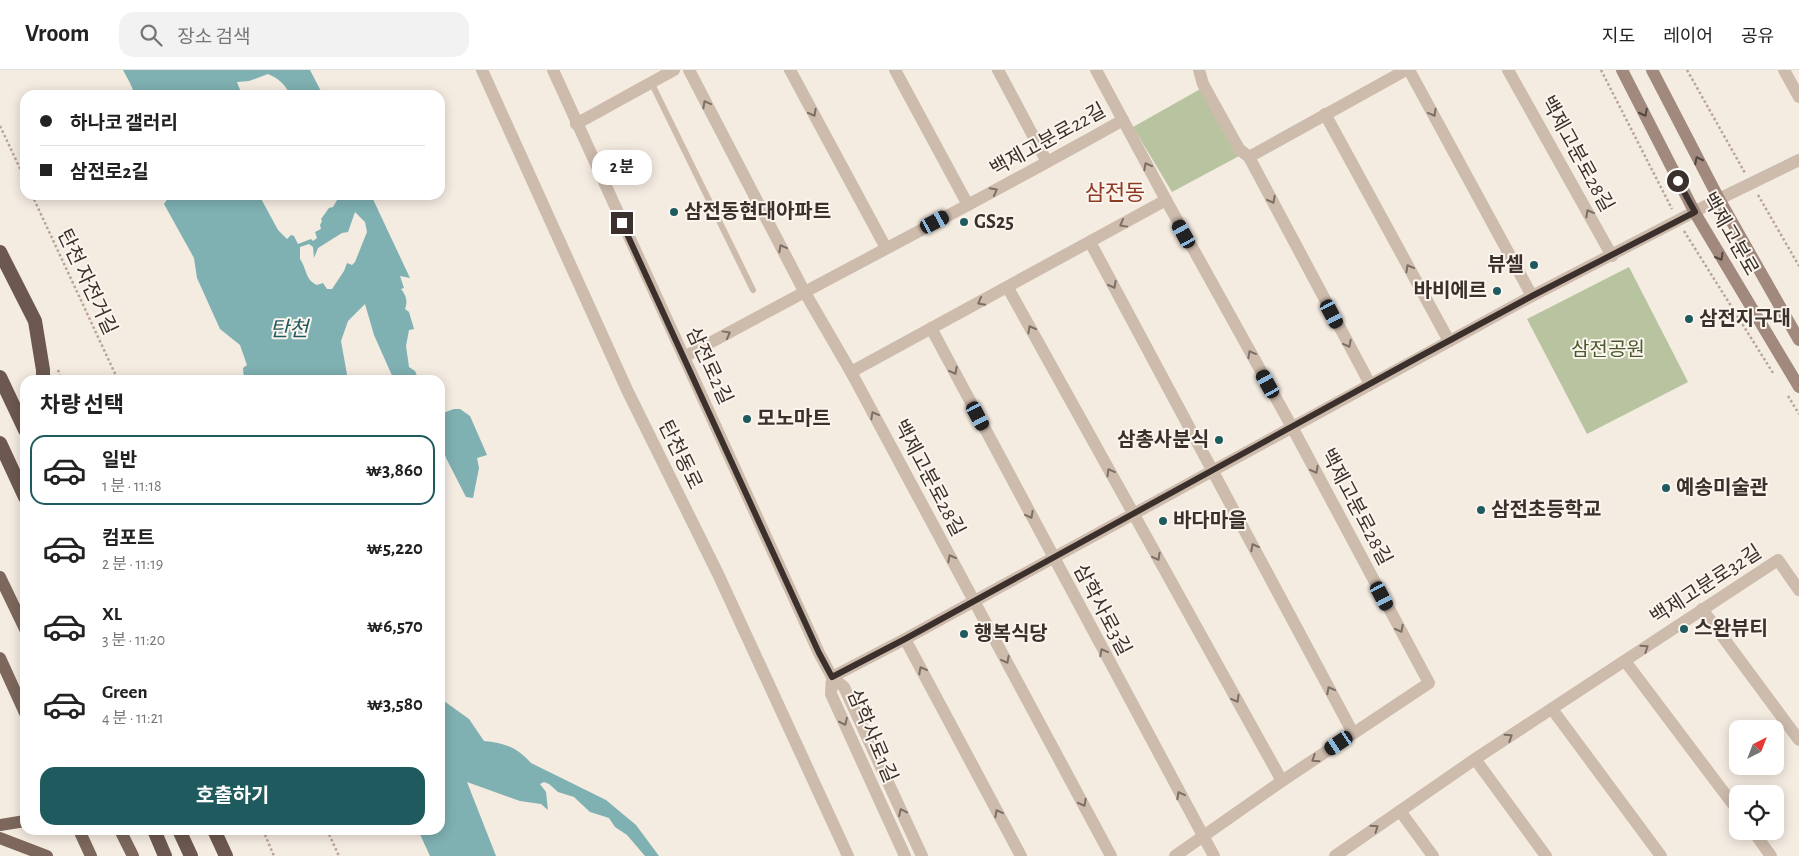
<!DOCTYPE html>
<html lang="ko">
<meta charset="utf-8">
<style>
body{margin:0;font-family:"Alegreya Sans","Noto Sans KR",sans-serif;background:#f2f2f2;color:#222;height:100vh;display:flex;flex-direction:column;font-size:19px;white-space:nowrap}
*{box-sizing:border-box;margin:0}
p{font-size:16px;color:#767676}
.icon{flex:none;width:28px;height:28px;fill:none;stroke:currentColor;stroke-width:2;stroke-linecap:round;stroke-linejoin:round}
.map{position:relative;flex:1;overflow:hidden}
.details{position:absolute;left:20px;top:305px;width:425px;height:460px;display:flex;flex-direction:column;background:#fff;border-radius:15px;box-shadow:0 2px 12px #0003}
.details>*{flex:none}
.top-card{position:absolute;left:20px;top:20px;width:425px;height:110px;border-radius:15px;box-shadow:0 2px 12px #0003;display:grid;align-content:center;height:110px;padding:0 20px;background:#fff}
.needle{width:32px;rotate:42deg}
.tools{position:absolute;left:1729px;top:650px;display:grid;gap:10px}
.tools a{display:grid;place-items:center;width:55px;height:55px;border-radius:10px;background:#fff;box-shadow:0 2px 12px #0003;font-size:25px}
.end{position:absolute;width:22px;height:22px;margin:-11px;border:6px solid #3b302b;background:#fff;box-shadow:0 0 0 2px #fff}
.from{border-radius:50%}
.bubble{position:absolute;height:35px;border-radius:15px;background:#fff;box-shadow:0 2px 12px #0003;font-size:16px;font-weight:700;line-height:35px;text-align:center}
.car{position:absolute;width:15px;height:30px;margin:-15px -8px;border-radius:6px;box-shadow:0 0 4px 1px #0007;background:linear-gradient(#222 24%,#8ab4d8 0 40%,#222 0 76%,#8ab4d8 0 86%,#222 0)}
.top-card b{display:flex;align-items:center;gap:18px;height:48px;font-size:19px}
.top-card b+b{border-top:1px solid #e0e0e0}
.top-card i{width:12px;height:12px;background:#222}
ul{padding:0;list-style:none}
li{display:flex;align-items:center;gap:15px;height:70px;margin:0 10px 8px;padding:0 10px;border:2px solid transparent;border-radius:15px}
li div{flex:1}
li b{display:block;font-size:19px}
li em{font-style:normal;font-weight:700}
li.selected{border-color:#1f5a5e}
li>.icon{width:45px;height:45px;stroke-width:1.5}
h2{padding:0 20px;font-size:22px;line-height:60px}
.cta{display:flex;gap:10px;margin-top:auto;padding:10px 20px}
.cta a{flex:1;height:58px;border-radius:15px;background:#1f5a5e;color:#fff;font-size:20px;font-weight:700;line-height:58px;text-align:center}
header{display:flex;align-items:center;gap:30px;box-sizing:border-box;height:70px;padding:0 25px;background:#fff;border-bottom:1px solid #e0e0e0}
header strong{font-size:24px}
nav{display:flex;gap:28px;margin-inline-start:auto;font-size:18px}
.search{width:350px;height:45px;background:#f2f2f2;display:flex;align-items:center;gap:12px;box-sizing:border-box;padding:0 18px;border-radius:15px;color:#767676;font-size:19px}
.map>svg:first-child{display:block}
</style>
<header>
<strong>Vroom</strong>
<div class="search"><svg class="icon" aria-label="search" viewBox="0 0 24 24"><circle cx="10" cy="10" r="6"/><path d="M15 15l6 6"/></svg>장소 검색</div>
<nav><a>지도</a><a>레이어</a><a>공유</a></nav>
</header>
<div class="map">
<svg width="1799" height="786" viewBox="0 0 1799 786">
<rect width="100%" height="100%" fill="#f4ebe1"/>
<g fill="#b8c4a0">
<path d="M 1204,17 L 1241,85 L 1172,122 L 1133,57 Z"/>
<path d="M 1629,197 L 1688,312 L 1587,364 L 1527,249 Z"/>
</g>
<g fill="#7fb0b2" fill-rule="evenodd">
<path d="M 123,0 L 310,0 L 323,25 L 290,25 C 286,15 278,8 268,4 L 249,11 L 237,12 L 242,25 L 232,25 L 231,23 L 230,25 L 135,25 L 130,13 Z"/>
<path d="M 170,125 L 259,125 L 278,160 L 287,169 L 291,165 L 294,166 L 298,174 L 311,169 L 313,171 L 317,168 L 315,162 L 321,159 L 320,155 L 322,151 L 321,149 L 329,138 L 333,137 L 340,125 L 371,125 L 410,208 L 400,206 L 404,218 L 401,219 C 406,225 408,231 405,239 L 409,242 L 414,259 L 409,260 L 406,276 L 409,297 L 415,301 L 419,310 L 394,310 L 374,265 L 365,234 L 348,251 L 341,271 L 348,310 L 244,310 L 243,298 L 247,295 L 240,275 L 220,259 L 197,208 L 194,188 L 164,134 ZM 355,142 L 365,152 L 367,162 L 355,192 L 352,195 L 347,193 L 344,201 L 332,219 L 327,219 L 323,213 L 317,215 C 305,210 307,199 300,189 L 300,177 L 309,174 L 313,177 L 314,188 L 318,178 L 342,163 L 348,162 Z"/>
<path d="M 454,339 L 460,339 L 470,346 L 487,385 L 477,388 L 479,398 L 473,428 L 466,427 L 446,388 L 440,367 L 440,344 Z"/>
<path d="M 440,624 L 444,631 L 469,649 L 484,671 C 504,673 517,677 531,693 L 606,730 L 636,755 L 659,786 L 645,786 L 627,765 L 615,757 L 609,748 L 590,742 L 574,727 L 558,722 L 549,714 L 544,712 L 540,714 L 546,722 L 548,740 L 541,734 L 520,731 L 467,712 L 496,786 L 430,786 L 418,760 L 440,760 Z"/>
</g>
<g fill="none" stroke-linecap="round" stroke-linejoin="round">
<g stroke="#b9a596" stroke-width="2.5" stroke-dasharray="2.5 2.5" stroke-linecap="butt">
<path d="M 1601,0 L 1672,139"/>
<path d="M 1687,0 L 1745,103"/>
<path d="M 0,56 L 25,109"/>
<path d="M 32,125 L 118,310"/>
<path d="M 1758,125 L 1799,196"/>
<path d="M 1684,161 L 1773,303"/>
<path d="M 58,300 L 62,310"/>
<path d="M 1788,326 L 1799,344"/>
<path d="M 263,760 L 274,786"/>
<path d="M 327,760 L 339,786"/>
</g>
<path stroke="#cdbbac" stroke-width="6" d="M 651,12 L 753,220"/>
<g stroke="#cdbbac" stroke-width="12">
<path d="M 689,0 L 804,221 L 851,302 L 1111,786"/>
<path d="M 790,0 L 886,178"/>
<path d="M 895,0 L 968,135"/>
<path d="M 998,0 L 1047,92"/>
<path d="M 1096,0 L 1166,130 L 1292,357 L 1429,613 L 1282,711 L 1175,786"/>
<path d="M 1199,0 L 1203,14 L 1239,79 L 1249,87 L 1370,314"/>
<path d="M 1409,0 L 1532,226"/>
<path d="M 1508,0 L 1612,186"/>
<path d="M 1784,0 L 1799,27"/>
<path d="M 1325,44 L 1449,271"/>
<path d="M 576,54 L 674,0"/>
<path d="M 1249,87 L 1406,0"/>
<path d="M 1090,172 L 1353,663"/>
<path d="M 1008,218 L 1282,711"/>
<path d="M 931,258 L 1214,786"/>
<path d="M 684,287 C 830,207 978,132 1123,50"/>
<path d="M 851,302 L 1166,130"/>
<path d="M 1702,539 L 1799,670"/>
<path d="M 905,569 L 1021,786"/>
<path d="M 1625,591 L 1738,741"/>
<path d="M 832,607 L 905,569 L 1532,226 L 1719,129 L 1799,90"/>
<path d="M 1552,639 L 1661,786"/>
<path d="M 1475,689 L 1546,786"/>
<path d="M 1400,741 L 1433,786"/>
<path d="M 1753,761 L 1771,786"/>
<path d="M 1335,786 L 1475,689 L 1778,490 L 1799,520"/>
</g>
<g stroke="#cdbbac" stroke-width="12">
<path d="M 482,0 L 628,322 L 718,504 L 848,786"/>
<path d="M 553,0 L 819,583 L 832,607 L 844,617 L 922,786"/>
<path d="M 832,607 L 831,624 L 905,786"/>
</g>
<g stroke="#a18a7d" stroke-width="12">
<path d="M 1622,0 L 1695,143 L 1799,317"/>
<path d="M 1652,0 L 1719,129 L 1799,270"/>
</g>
<g stroke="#7d675c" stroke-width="12">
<path d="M 0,507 L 25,559"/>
<path d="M 0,588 L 25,643"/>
<path d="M 0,755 L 25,751"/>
<path d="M 79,760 L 91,786"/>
<path d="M 120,760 L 133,786"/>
<path d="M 0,768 L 47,786"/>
</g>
<g stroke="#6c584f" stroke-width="14">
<path d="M 0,182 L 35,251 L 43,300 L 43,310"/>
<path d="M 0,307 L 25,360"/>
<path d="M 0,373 L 25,427"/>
<path d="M 154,760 L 165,786"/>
<path d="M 179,760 L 191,786"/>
<path d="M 214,760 L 226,786"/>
</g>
</g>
<defs><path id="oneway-chevron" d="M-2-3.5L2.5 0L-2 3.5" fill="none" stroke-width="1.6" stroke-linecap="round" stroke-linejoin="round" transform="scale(1.25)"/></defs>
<g stroke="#7d6f65">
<use href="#oneway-chevron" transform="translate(706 34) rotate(-118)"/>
<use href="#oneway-chevron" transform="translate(813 43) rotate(62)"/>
<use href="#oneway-chevron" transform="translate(1433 43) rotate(61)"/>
<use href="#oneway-chevron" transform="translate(1147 96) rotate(-118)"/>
<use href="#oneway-chevron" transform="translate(994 121) rotate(-28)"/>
<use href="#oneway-chevron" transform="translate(1272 130) rotate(62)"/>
<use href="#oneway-chevron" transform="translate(1589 143) rotate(-119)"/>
<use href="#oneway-chevron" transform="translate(1123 154) rotate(151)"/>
<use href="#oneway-chevron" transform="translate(782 178) rotate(-118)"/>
<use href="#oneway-chevron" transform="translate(1409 198) rotate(-119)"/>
<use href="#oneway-chevron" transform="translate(1113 215) rotate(62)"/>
<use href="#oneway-chevron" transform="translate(981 232) rotate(152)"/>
<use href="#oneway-chevron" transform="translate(1031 259) rotate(-119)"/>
<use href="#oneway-chevron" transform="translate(727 264) rotate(-29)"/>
<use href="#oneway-chevron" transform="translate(1348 274) rotate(62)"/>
<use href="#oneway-chevron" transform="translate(1251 284) rotate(-119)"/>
<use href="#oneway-chevron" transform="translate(954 301) rotate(62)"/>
<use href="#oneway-chevron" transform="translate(874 345) rotate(-118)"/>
<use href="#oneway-chevron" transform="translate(1315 400) rotate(62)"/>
<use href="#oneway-chevron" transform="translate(1110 402) rotate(-119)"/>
<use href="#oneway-chevron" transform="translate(1030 445) rotate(62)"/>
<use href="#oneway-chevron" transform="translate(1254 477) rotate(-118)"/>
<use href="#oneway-chevron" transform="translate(1157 487) rotate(61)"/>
<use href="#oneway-chevron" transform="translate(951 488) rotate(-118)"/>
<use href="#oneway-chevron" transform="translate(1400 559) rotate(62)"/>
<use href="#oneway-chevron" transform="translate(1645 578) rotate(-34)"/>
<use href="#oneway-chevron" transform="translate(1103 582) rotate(-118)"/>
<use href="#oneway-chevron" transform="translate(1006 590) rotate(62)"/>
<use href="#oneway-chevron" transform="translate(922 600) rotate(-118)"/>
<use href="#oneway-chevron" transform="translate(1330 620) rotate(-118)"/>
<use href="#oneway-chevron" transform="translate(1236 629) rotate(61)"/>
<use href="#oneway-chevron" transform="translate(844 652) rotate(65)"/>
<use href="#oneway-chevron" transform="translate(1509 667) rotate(-33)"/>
<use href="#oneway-chevron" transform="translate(1315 689) rotate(146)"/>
<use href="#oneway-chevron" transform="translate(1180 725) rotate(-118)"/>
<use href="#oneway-chevron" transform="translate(1083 733) rotate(62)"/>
<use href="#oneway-chevron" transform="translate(902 742) rotate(-115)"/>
<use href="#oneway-chevron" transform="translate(998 743) rotate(-118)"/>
<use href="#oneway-chevron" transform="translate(1375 758) rotate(-35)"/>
</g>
<g stroke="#544640">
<use href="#oneway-chevron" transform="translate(1644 43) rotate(63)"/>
<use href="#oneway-chevron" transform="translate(1698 90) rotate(-117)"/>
<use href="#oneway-chevron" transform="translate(1720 187) rotate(60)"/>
</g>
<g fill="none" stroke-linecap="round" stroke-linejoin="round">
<path stroke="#3b302b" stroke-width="6" d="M 622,153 L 819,583 L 832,607 L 905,569 L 1417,288 L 1532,226 L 1695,142 L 1678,111"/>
</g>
<g fill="#1f5a5e" stroke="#fbf5ee" stroke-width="2">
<circle cx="674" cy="142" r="5"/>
<circle cx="964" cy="152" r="5"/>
<circle cx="1534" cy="195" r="5"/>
<circle cx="1497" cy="221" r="5"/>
<circle cx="1689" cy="249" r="5"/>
<circle cx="747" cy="349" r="5"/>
<circle cx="1219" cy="370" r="5"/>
<circle cx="1666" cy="418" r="5"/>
<circle cx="1481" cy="440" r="5"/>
<circle cx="1163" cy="451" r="5"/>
<circle cx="1684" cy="559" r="5"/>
<circle cx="964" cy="564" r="5"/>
</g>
<g text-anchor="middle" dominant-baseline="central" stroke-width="4" stroke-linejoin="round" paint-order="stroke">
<g font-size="20" fill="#3b302b" stroke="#fbf5ee">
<text transform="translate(1048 70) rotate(-29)">백제고분로22길</text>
<text transform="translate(1577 84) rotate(61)">백제고분로28길</text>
<text transform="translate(1730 164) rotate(60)">백제고분로</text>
<text transform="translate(87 212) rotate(65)">탄천 자전거길</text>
<text transform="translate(709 296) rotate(65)">삼전로2길</text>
<text transform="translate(680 385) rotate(64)">탄천동로</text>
<text transform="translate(929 408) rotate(62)">백제고분로28길</text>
<text transform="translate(1356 437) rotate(62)">백제고분로28길</text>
<text transform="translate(1706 515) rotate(-33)">백제고분로32길</text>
<text transform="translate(1102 540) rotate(62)">삼학사로3길</text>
<text transform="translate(872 666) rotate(67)">삼학사로1길</text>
</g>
<g font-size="20" font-weight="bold" fill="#3b302b" stroke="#fbf5ee" text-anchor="start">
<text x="684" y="142">삼전동현대아파트</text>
<text x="974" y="152">GS25</text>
<text x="1524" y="195" text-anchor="end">뷰셀</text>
<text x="1487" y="221" text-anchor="end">바비에르</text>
<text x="1699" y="249">삼전지구대</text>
<text x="757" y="349">모노마트</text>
<text x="1209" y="370" text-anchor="end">삼총사분식</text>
<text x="1676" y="418">예송미술관</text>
<text x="1491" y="440">삼전초등학교</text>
<text x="1173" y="451">바다마을</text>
<text x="1694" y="559">스완뷰티</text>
<text x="974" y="564">행복식당</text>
</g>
<g font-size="20" fill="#4a5a2e" stroke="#fbf5ee">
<text x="1608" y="280">삼전공원</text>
</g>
<g font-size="21" font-style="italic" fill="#1f5a5e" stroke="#fbf5ee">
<text x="289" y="259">탄천</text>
</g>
<g font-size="22" fill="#8c3b22" stroke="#fbf5ee">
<text x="1115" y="123">삼전동</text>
</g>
</g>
</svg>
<div class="tools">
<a><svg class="needle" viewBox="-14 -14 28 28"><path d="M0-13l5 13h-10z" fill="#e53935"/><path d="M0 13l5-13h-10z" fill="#767676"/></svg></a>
<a><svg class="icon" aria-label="locate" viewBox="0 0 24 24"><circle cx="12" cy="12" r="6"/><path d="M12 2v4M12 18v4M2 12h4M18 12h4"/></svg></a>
</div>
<i class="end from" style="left:1678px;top:111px"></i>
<i class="end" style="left:622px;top:153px"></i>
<div class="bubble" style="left:592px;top:80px;width:60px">2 분</div>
<i class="car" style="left:935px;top:152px;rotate:62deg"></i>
<i class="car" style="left:1184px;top:164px;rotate:331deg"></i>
<i class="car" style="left:1332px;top:244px;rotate:152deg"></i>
<i class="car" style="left:1268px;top:314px;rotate:331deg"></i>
<i class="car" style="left:978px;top:346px;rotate:152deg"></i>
<i class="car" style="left:1382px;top:526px;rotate:152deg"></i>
<i class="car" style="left:1339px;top:673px;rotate:236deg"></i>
<div class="top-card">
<b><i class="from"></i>하나코 갤러리</b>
<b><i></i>삼전로2길</b>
</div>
<section class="details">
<h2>차량 선택</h2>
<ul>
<li class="selected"><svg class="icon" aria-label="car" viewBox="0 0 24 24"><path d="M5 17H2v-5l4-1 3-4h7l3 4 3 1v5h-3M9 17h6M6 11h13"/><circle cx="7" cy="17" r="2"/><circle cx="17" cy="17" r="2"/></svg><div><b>일반</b><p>1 분 · 11:18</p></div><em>₩3,860</em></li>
<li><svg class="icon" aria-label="car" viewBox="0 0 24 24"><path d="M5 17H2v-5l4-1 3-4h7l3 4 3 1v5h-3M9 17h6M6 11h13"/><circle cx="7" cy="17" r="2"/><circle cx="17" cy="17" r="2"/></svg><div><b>컴포트</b><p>2 분 · 11:19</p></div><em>₩5,220</em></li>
<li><svg class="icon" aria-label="car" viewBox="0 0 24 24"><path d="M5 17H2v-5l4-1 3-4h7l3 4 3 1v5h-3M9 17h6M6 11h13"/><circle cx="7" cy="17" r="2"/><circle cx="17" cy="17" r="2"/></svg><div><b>XL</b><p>3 분 · 11:20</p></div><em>₩6,570</em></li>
<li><svg class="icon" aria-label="car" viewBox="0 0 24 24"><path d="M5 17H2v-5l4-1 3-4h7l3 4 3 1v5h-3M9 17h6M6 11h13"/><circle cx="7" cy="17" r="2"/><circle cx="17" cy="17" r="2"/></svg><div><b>Green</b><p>4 분 · 11:21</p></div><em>₩3,580</em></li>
</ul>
<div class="cta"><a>호출하기</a></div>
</section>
</div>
